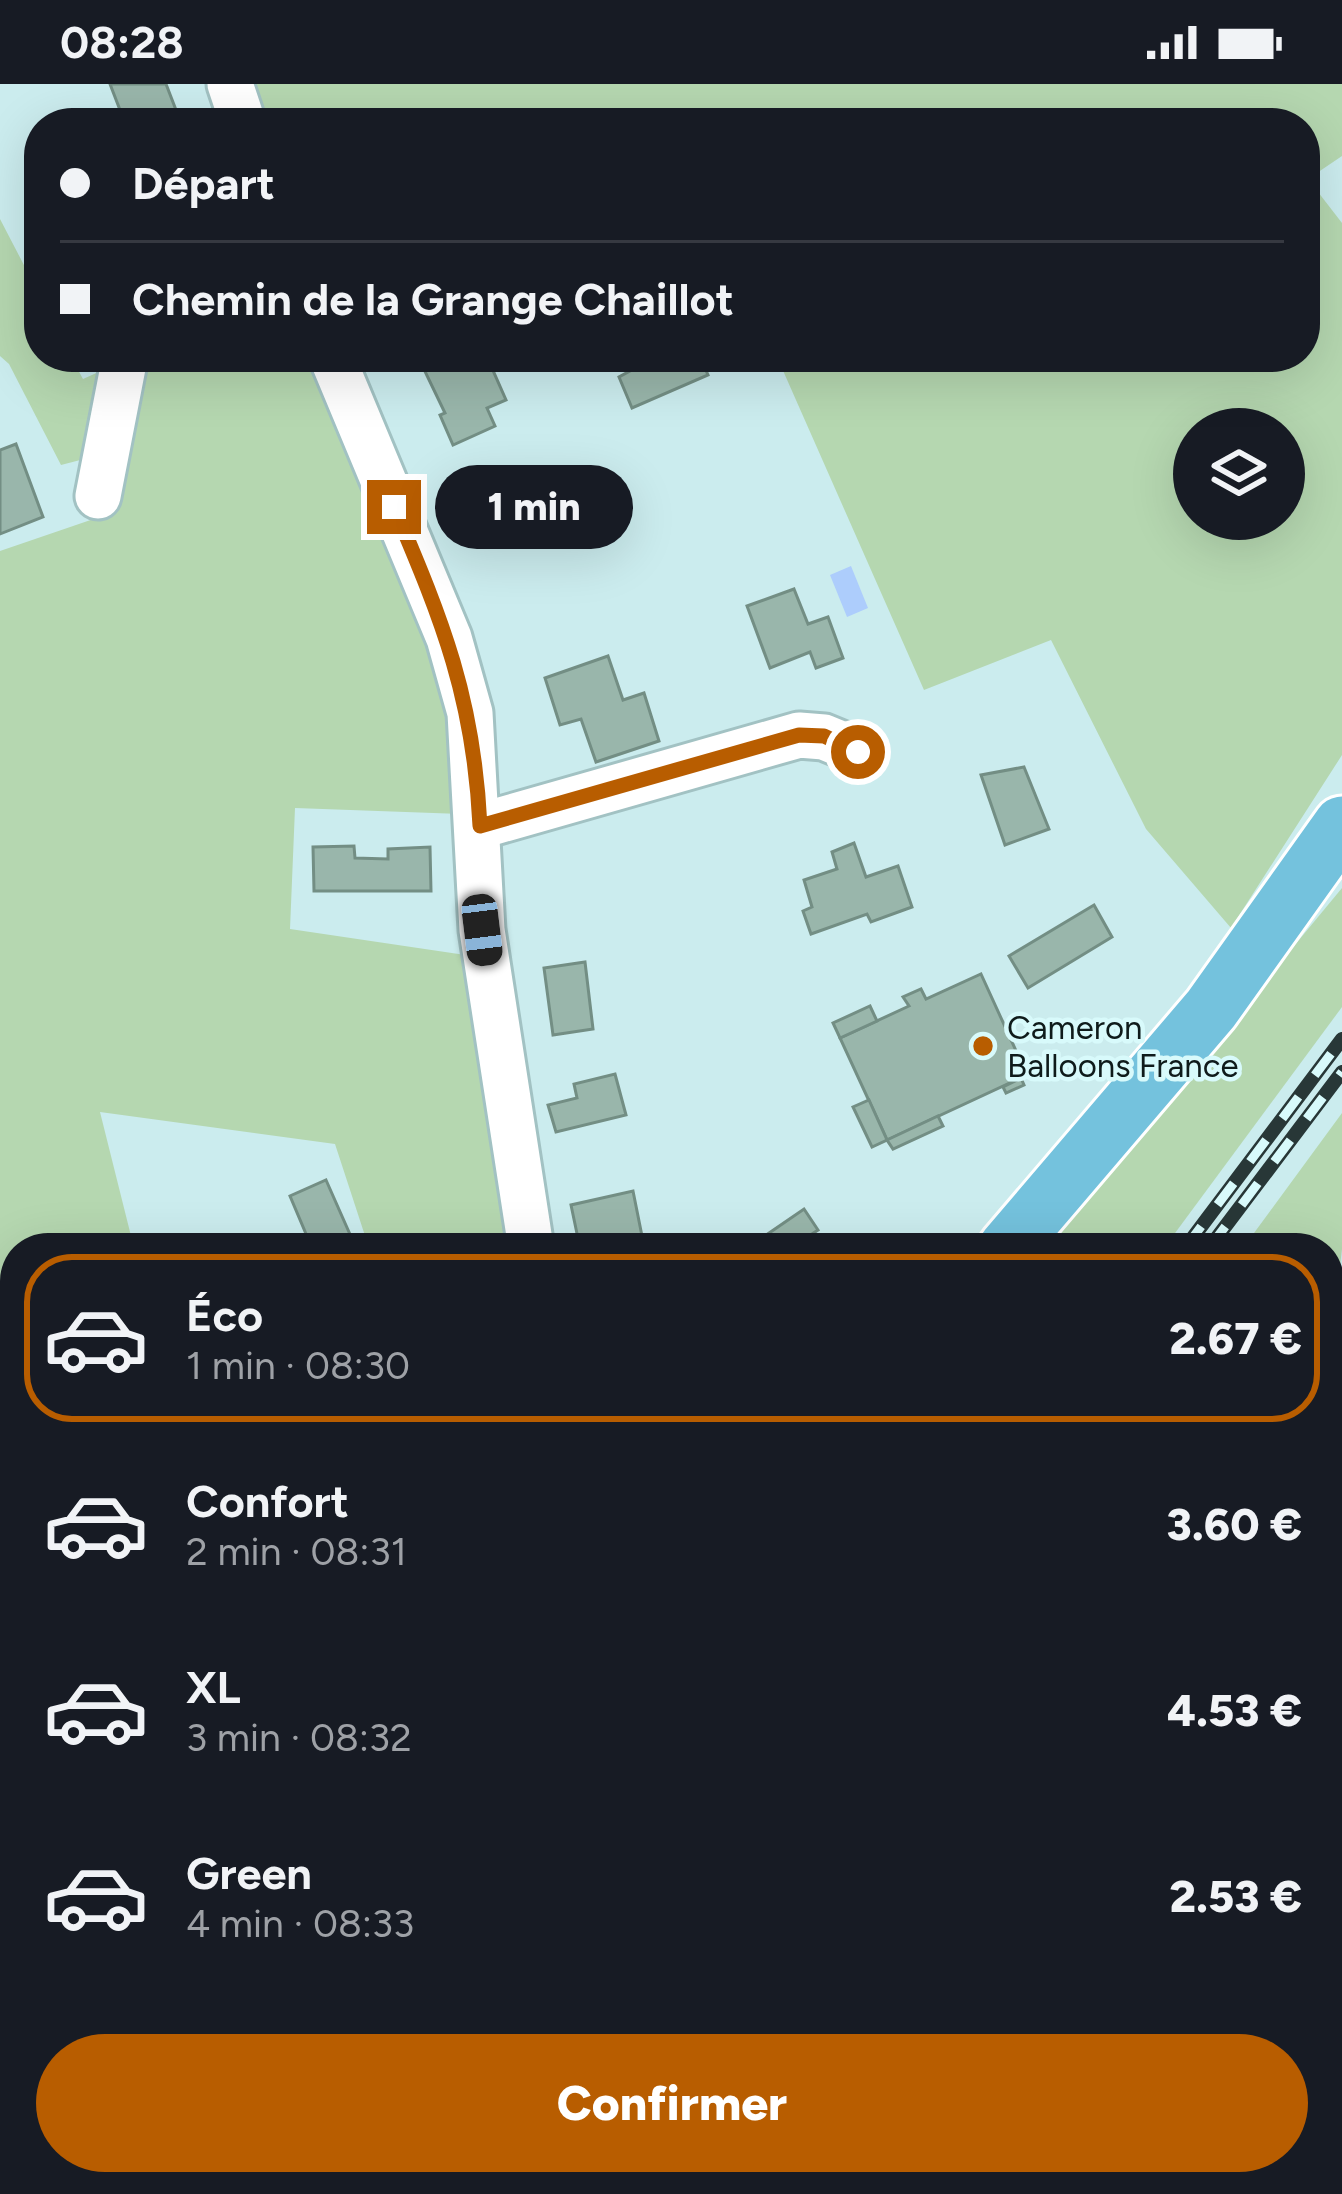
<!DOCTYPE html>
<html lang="fr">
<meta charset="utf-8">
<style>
body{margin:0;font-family:Figtree,sans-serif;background:#242831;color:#f1f3f6;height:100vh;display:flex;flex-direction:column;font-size:45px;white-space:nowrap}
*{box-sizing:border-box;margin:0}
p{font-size:39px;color:#9ea1a6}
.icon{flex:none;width:66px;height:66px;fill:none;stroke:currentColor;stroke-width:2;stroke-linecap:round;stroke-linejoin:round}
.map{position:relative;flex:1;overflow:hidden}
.side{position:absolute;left:0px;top:1149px;width:1344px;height:963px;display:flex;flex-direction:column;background:#171b24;border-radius:48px 48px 0 0;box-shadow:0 12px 48px #0002}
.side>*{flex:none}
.guide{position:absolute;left:24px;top:24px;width:1296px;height:264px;border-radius:48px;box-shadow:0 12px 48px #0002;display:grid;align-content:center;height:264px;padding:0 36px;background:#171b24}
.fabs{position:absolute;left:1173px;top:324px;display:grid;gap:24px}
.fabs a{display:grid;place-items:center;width:132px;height:132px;border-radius:50%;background:#171b24;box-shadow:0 12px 48px #0002;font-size:60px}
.end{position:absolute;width:54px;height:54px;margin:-27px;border:15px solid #b85d00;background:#fff;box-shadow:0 0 0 6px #fff}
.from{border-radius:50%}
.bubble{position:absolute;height:84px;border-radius:42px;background:#171b24;box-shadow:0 12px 48px #0002;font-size:39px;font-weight:800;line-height:84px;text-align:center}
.car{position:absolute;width:36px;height:72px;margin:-36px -18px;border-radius:15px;box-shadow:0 0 9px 3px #0007;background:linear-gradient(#222 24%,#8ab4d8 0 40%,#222 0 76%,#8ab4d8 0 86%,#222 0)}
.guide b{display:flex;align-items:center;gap:42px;height:114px;font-size:45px}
.guide b+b{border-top:3px solid #363941}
.guide i{width:30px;height:30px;background:#f1f3f6}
ul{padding:21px 0 0;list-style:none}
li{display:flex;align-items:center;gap:36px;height:168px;margin:0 24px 18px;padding:0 12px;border:6px solid transparent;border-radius:48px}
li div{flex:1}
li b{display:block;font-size:45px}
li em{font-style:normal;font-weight:800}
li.on{border-color:#b85d00}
li>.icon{width:108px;height:108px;stroke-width:1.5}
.cta{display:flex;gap:24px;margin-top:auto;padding:24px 36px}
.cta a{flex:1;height:138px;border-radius:72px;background:#b85d00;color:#fff;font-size:48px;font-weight:800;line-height:138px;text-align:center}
.status{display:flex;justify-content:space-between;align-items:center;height:84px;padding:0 60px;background:#171b24;direction:ltr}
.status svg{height:33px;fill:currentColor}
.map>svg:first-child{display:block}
</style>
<div class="status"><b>08:28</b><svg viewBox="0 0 49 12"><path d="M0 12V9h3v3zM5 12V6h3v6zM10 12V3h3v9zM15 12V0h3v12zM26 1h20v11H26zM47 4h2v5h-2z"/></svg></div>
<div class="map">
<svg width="1342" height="2110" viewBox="0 0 1342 2110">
<rect width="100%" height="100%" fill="#cbecee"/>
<g fill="#b5d7b0" fill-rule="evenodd">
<path d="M 246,0 L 1342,0 L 1342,72 L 1308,95 L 1342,139 L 1342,671 L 1231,844 L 1146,745 L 1051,556 L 924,606 L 777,273 L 1305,273 L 1305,39 L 260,39 ZM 1194,345 L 1284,345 L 1284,435 L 1194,435 Z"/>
<path d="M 0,135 L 39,210 L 39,273 L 71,273 L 83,295 L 132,273 L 323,273 L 442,584 L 461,730 L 295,724 L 290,845 L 472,872 L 520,1164 L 369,1164 L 335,1060 L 100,1028 L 134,1164 L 15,1164 L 15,1437 L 0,1442 L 0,467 L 114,428 L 115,367 L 61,381 L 9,280 L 0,272 Z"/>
<path d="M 1342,804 L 1342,923 L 1164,1164 L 1044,1164 Z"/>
<path d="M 1342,1029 L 1342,1165 L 1329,1274 L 1329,1164 L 1243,1164 Z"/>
<path d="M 1342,1458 L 1342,2110 L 528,2110 L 538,2097 L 1329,2097 L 1329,1566 Z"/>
</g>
<path fill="#adcdfc" d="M 851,482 L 868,524 L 847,533 L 830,491 Z"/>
<g fill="#99b6ab" stroke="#738e84" stroke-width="3">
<path d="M 110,0 L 166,0 L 181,39 L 125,39 Z"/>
<path d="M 467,273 L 470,279 L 487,273 L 506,316 L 487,324 L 495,342 L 453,361 L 440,331 L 445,329 L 419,275 Z"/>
<path d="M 656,273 L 700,273 L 708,291 L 632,324 L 619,293 Z"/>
<path d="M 16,360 L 43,433 L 0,450 L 0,366 Z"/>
<path d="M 794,505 L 808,540 L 828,533 L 843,574 L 816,584 L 810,568 L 770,584 L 747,522 Z"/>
<path d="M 608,572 L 623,616 L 644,609 L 659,657 L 596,678 L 581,635 L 560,641 L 545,594 Z"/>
<path d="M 1024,683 L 1049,745 L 1005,761 L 981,691 Z"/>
<path d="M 854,759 L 866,793 L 898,782 L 912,823 L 871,838 L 867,830 L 811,850 L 803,827 L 812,823 L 804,796 L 837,785 L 832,768 Z"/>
<path d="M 354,762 L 355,774 L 388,775 L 388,765 L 430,763 L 431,807 L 314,807 L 313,763 Z"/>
<path d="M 1094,821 L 1112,853 L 1028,904 L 1009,872 Z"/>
<path d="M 585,878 L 593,945 L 553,951 L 544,884 Z"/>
<path d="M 981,890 L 1027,991 L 887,1056 L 840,954 L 909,922 L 903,913 L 921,905 L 926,915 Z"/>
<path d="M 870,922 L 877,937 L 840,954 L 833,939 Z"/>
<path d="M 615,990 L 626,1031 L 556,1048 L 548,1021 L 577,1014 L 574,1000 Z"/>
<path d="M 1021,994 L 1024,1001 L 1006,1009 L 1003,1003 Z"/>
<path d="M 869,1016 L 887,1056 L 872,1063 L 853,1023 Z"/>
<path d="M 938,1032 L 943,1042 L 893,1065 L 887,1056 Z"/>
<path d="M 326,1096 L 356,1164 L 312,1164 L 290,1112 Z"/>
<path d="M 633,1107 L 644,1162 L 580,1164 L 571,1121 Z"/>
<path d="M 804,1125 L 818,1146 L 812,1150 L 821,1164 L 760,1164 L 756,1158 Z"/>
<path d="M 15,1446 L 15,1476 L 0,1481 L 0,1450 Z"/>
<path d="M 15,1871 L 15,1955 L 12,1957 L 0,1937 L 0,1928 L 9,1923 L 0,1911 L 0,1880 Z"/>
<path d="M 387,2097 L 398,2110 L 369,2110 L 386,2097 Z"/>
</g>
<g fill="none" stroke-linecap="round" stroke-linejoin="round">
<g stroke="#a2c2c3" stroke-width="51">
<g id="minor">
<path d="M 230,0 L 243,39"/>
<path d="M 332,273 L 449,554 L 470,629 L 482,846 L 531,1164"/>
<path d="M 98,412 L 125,273"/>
<path d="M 480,742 L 799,651 L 824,653 L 858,667"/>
</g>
</g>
<g stroke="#fff" stroke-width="63">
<g id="major">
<path d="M 1007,1164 L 1211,925 L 1342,741"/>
<path d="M 191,2110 L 203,2097"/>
</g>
</g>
<g stroke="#90abac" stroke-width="6" stroke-dasharray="9 9" stroke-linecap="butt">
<path d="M 1329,1498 L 1342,1362"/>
<path d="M 1329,2069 L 1342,2089"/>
</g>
<use href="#minor" stroke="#fff" stroke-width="45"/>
<use href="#major" stroke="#74c2dd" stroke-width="57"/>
<g stroke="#283737" stroke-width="14">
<g id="rail">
<path d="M 1185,1164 L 1342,955"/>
<path d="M 1209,1164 L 1342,988"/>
<path d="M 477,2110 L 487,2097"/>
<path d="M 501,2110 L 510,2097"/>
</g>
</g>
<use href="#rail" stroke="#d8fafb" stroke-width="9" stroke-dasharray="27" stroke-linecap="butt"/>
</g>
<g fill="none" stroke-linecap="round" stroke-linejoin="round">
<path stroke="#b85d00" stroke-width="15" d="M 394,423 C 443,538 474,615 480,742 L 799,651 L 824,652 L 858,668"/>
</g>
<circle fill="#b85d00" stroke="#d8fafb" stroke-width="4.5" cx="983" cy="962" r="12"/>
<g text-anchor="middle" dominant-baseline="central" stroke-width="9" stroke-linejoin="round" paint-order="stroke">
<g font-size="33" fill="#0f1b1b" stroke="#d8fafb" text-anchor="start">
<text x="1007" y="943">Cameron<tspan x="1007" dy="38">Balloons France</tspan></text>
</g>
</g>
</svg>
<div class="fabs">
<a><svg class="icon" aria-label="layers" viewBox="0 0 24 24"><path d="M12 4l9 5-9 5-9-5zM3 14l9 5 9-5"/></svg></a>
</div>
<i class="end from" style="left:858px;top:668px"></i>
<i class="end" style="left:394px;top:423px"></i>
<div class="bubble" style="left:435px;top:381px;width:198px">1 min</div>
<i class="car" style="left:482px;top:846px;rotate:173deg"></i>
<div class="guide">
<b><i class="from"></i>Départ</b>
<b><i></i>Chemin de la Grange Chaillot</b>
</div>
<section class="side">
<ul>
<li class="on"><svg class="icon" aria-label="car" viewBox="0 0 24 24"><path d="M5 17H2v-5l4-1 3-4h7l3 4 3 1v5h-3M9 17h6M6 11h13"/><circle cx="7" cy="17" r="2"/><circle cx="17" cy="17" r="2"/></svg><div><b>Éco</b><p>1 min · 08:30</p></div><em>2.67 €</em></li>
<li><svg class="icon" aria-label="car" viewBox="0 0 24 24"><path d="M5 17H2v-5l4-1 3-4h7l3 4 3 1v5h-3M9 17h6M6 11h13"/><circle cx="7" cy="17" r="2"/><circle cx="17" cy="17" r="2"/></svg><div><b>Confort</b><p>2 min · 08:31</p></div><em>3.60 €</em></li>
<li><svg class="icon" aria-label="car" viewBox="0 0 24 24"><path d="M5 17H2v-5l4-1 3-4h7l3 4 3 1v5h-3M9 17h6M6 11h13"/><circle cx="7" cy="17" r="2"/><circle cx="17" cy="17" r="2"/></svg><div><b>XL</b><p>3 min · 08:32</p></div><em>4.53 €</em></li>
<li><svg class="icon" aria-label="car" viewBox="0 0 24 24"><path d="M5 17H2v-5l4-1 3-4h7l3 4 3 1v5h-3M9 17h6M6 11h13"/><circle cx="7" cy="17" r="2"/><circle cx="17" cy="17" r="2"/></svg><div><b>Green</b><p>4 min · 08:33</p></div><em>2.53 €</em></li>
</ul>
<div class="cta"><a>Confirmer</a></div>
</section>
</div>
